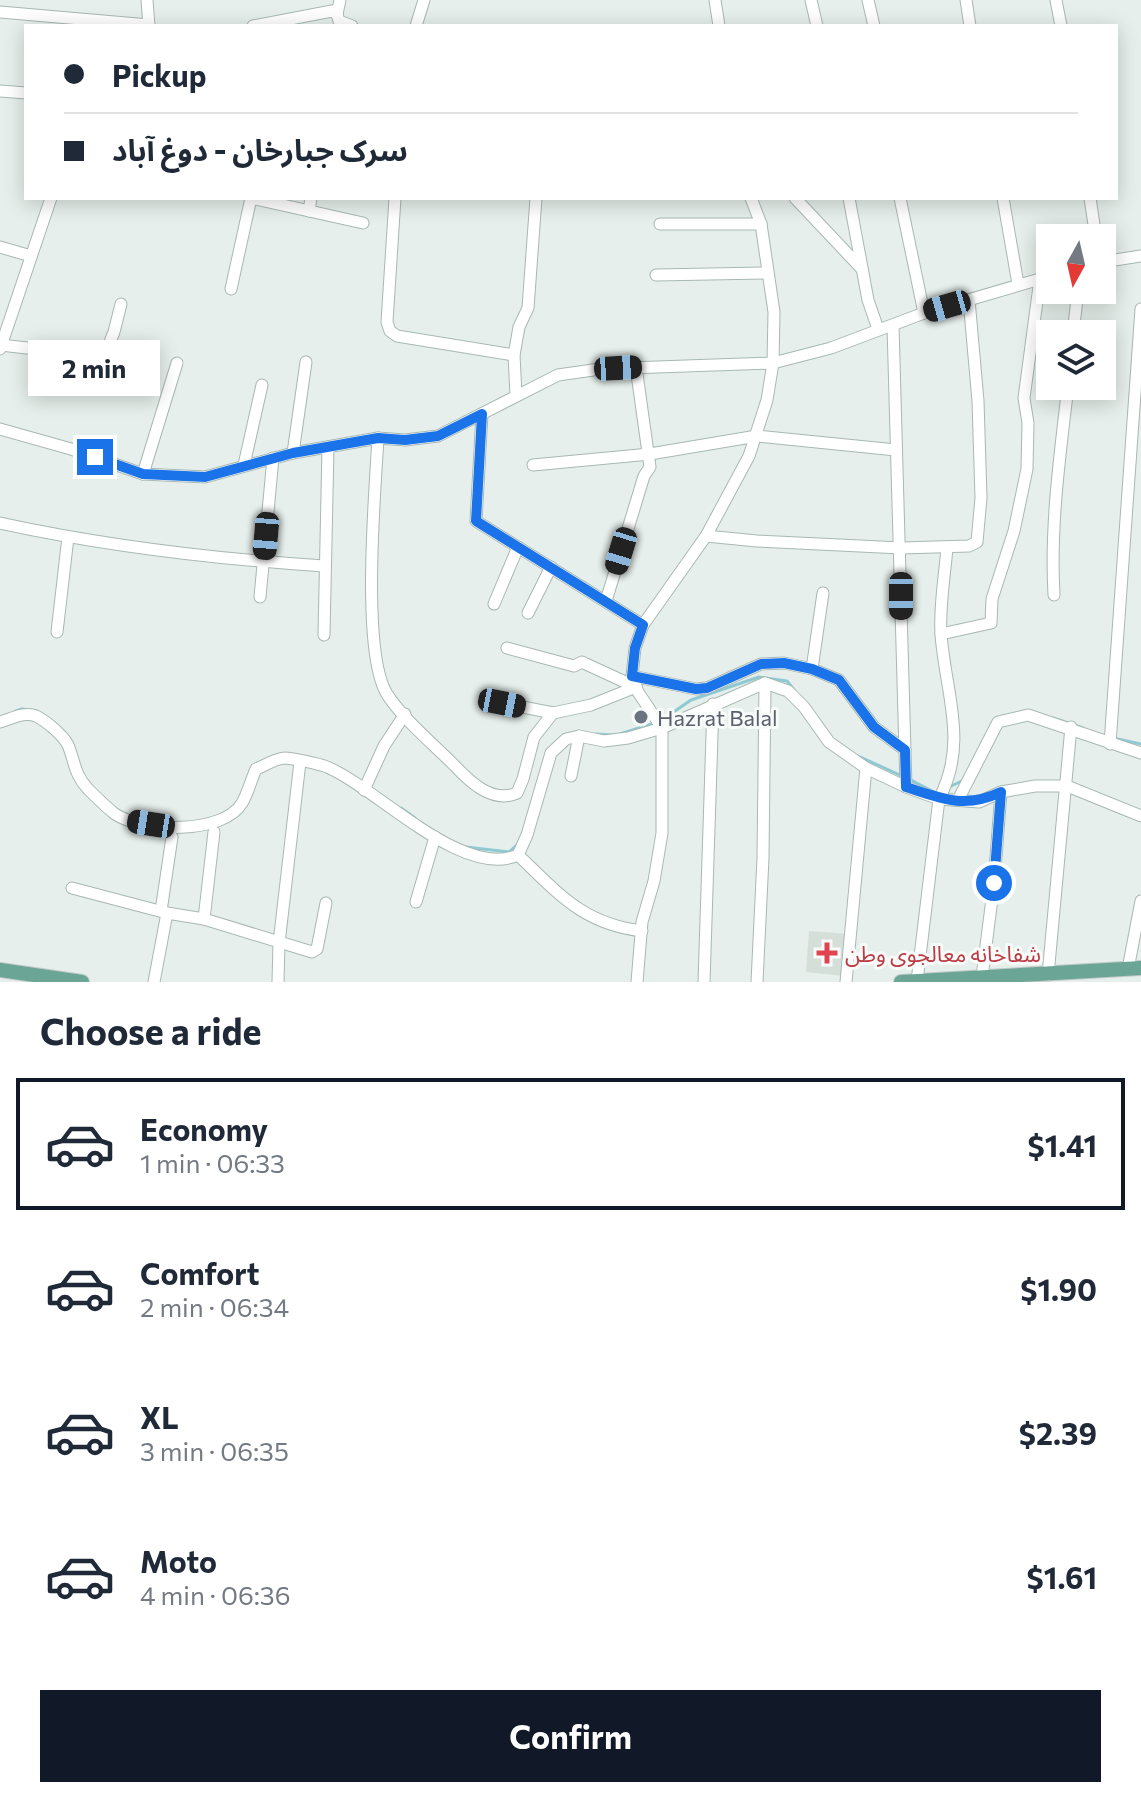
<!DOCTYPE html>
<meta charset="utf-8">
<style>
body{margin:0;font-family:Commissioner,"Noto Sans Arabic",sans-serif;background:#f2f2f3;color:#1f2937;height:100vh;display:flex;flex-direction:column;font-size:30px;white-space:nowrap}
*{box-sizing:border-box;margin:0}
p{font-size:26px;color:#747a83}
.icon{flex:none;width:44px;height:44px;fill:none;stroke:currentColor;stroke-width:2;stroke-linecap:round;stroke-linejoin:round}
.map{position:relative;height:982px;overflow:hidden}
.details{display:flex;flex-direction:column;background:#fff;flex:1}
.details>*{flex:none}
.hud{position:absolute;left:24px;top:24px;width:1094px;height:176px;border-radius:0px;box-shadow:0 4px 20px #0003;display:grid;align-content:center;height:176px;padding:0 40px;background:#fff}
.needle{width:52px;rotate:188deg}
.fabs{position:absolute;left:1036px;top:224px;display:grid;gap:16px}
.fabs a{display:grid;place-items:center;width:80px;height:80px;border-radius:0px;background:#fff;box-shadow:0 4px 20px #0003;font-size:40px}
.end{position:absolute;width:36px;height:36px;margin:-18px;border:10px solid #1a73e8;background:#fff;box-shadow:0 0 0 4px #fff}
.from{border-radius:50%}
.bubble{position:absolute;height:56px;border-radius:0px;background:#fff;box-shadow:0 4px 20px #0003;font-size:26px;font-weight:700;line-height:56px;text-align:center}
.car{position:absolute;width:24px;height:48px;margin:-24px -12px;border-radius:10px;box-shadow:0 0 6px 2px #0007;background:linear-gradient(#222 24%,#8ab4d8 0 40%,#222 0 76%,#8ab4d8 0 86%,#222 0)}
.hud b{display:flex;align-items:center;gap:28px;height:76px;font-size:30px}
.hud b+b{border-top:2px solid #e0e1e3}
.hud i{width:20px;height:20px;background:#1f2937}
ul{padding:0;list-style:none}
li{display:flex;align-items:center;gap:24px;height:132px;margin:0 16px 12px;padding:0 24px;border:4px solid transparent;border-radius:0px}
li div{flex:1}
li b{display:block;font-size:30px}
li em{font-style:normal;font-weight:700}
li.on{border-color:#111827}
li>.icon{width:72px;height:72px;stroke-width:1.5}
h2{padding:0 40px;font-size:36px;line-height:96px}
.primary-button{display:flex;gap:16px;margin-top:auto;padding:16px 40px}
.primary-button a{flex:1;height:92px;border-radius:0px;background:#111827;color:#fff;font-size:32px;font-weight:700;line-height:92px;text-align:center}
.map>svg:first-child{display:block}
</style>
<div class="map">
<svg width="1141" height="982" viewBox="0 0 1141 982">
<rect width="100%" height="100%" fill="#e6efeb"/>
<path fill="#d4dfda" d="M 809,931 L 849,934 L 845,976 L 806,972 Z"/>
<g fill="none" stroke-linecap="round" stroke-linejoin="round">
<g stroke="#8ec9d4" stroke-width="3">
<path d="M 16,711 L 22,709 L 36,711"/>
<path d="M 1053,718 L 1083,728"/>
<path d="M 662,720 L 691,700 L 759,677 L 787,681 L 795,691"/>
<path d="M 596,734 L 613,735"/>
<path d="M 620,734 L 655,723"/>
<path d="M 1113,738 L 1141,744"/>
<path d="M 858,756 L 902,776"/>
<path d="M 909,779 L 934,792"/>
<path d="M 949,787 L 964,780"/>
<path d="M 401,808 L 415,818"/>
<path d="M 466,847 L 509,852 L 519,843"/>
</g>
<g stroke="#a8b8b2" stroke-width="13">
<g id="minor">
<path d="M 147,0 L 149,26"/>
<path d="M 715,0 L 719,26"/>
<path d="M 811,0 L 817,26"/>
<path d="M 868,0 L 874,26"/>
<path d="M 966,0 L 970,26"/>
<path d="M 1056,0 L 1061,26"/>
<path d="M 0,12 L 149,25"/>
<path d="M 337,14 L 340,0"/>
<path d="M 253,26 L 332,11 L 337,14 L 339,21 L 352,26"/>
<path d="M 416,26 L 424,0"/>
<path d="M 0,91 L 26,93"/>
<path d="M 395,198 L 387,322 L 390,331 L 397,336 L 514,355"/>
<path d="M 795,198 L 861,268"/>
<path d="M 849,198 L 868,300 L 878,329"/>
<path d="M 900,198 L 924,313"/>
<path d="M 1003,198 L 1018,284"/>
<path d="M 1090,198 L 1096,238"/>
<path d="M 309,211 L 311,198"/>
<path d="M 660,224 L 761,224"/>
<path d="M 0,247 L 31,256"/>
<path d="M 1102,262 L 1141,256"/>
<path d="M 656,275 L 766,273"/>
<path d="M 231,289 L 251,198 L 363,223"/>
<path d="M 893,326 L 906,787"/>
<path d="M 1073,334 L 1078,290"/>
<path d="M 1,345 L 104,357 L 114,332 L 121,304"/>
<path d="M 0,349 L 51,198"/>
<path d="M 516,395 L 514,355 L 519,327 L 528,308 L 536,198"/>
<path d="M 482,414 L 476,521 L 643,625"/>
<path d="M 0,429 L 71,449 L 143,474 L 205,477 L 293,453 L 378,438 L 405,440 L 438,436 L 558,375 L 600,369 L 773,363 L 831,348 L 924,313 L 1050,276"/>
<path d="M 378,438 C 375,492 361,652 387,694 C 401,717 434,745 454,765 C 469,781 492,804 517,793 L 523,779 L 534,737 L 553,713 L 591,705 L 636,687"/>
<path d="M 293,453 L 306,362"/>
<path d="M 244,465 L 262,385"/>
<path d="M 533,465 L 650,454 L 757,436 L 896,450"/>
<path d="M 143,474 L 177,363"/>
<path d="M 0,523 C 106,546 216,559 324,566"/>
<path d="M 706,536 L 757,541 L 901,548 L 969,546 L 977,542 L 981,498 L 978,401 L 969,300"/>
<path d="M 1054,595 C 1050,525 1060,455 1068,386"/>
<path d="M 260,597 L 273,458"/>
<path d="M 606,601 L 644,476 L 650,467 L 636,367"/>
<path d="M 494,604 L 518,547"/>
<path d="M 528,613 L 551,567"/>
<path d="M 57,632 L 68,537"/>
<path d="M 941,634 L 991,623 L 992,599 L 1014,531 L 1027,469 L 1028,423 L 1024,398 L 1040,279"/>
<path d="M 324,635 L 328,447"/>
<path d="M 507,648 L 574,666 L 582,662 L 586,664 L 636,687"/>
<path d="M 812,669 L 823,593"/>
<path d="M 632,676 L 696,689 L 707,688 L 761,664 L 784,663 L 812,669 L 839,680 L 874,727 L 905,750"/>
<path d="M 502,703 L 553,713"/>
<path d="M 0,722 C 11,719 25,711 36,716 C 46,721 63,735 68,745 C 75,762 74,774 88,789 C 96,797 106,807 115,814 C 142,832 223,835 242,803 C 248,793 251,780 256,769 C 264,766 276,758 285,758 C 296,759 316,763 327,767 C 377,788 463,880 518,855 L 527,835 L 551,753 L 566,739 L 579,736 L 604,741 L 628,738 L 662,728 L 765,683 L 788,691 L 804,707 L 829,742 L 866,768 L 906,787 L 939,799 L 979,802 L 1001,792 L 1035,786 L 1067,786 L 1141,816"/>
<path d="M 1110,744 L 1141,309"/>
<path d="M 571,776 L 579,736"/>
<path d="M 364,790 L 384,746 L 405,714"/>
<path d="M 958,800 L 998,722 L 1028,715 L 1141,753"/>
<path d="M 518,855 C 559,894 583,924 642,931"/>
<path d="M 72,888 L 167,913 L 204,919 L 312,952 L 317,949 L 326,903"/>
<path d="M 416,902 L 435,837"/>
<path d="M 161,911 L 172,837"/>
<path d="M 204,919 L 214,832"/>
<path d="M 1128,969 L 1141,901"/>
<path d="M 1048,975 L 1071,727"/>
<path d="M 982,977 L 994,883 L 1001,792"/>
<path d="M 917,981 L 939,799 C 969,742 945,692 941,634 C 939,606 945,575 947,547"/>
<path d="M 154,982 L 167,913"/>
<path d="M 278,982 L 279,943 L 300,762"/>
<path d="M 637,982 L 642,922 L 654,881 L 662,833 L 662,728 L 638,692 L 632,676 L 635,648 L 643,625 L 706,536 L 749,456 L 767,400 L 773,363 L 774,312 L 761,224 L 751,198"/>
<path d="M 704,982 L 713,704"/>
<path d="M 757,982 L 763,858 L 765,683"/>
<path d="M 846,982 L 866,768"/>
</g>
</g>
<g stroke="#c2cac8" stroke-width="16">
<g id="major">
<path d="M 0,970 L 82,982"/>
<path d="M 901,982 L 1141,968"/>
</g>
</g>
<use href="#minor" stroke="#fff" stroke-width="11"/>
<use href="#major" stroke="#6aa596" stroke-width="14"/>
</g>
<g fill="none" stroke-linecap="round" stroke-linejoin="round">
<path stroke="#1a73e8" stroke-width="10" d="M 95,457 L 143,474 L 205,477 L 293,453 L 378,438 L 405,440 L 438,436 L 482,414 L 476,521 L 643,625 L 635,648 L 632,676 L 696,689 L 707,688 L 761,664 L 784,663 L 812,669 L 839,680 L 874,727 L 905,750 L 906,787 C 942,799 965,809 1001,792 L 994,883"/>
</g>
<circle fill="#6b7280" stroke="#f7fbf9" stroke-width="3" cx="641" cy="717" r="8"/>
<path fill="#e0444e" stroke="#f7fbf9" stroke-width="3" d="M823 941h8v8h8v8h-8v8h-8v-8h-8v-8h8z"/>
<g text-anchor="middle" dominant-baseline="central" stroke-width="6" stroke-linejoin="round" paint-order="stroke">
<g font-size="22" fill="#5b616d" stroke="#f7fbf9" text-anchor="start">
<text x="657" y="717">Hazrat Balal</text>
</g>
<g font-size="22" fill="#be3a42" stroke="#f7fbf9" text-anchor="start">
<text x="845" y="953">شفاخانه معالجوی وطن</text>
</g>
</g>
</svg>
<div class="fabs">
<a><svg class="needle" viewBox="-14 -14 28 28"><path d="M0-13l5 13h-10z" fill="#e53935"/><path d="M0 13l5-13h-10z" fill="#747a83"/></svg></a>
<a><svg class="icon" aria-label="layers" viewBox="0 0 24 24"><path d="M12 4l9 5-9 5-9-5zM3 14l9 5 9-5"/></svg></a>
</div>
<i class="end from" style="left:994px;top:883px"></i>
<i class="end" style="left:95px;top:457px"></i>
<div class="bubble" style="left:28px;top:340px;width:132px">2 min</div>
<i class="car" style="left:947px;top:306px;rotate:254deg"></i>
<i class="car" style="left:618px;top:368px;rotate:87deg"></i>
<i class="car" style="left:266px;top:536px;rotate:185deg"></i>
<i class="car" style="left:621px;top:551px;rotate:197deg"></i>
<i class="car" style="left:901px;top:596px;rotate:180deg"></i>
<i class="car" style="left:502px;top:703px;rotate:101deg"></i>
<i class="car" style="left:151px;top:824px;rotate:279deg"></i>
<div class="hud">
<b><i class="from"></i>Pickup</b>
<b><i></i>سرک جبارخان - دوغ آباد</b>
</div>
</div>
<section class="details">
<h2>Choose a ride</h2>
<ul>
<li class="on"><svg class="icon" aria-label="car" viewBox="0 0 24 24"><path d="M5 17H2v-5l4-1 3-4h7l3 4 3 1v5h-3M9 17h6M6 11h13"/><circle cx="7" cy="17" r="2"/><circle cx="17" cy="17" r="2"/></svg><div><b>Economy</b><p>1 min · 06:33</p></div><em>$1.41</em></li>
<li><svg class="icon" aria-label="car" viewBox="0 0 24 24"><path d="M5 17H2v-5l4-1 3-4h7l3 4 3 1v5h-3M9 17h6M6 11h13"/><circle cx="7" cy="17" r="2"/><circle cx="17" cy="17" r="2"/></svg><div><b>Comfort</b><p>2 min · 06:34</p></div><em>$1.90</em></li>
<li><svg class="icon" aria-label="car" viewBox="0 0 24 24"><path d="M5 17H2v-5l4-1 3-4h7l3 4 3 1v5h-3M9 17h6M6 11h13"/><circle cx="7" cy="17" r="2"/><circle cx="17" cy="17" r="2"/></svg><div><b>XL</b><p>3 min · 06:35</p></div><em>$2.39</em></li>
<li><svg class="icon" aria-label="car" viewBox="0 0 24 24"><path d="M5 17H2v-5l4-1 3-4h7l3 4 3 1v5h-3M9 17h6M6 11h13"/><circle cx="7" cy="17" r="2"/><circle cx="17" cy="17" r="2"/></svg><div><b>Moto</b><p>4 min · 06:36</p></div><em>$1.61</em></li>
</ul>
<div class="primary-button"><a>Confirm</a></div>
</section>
